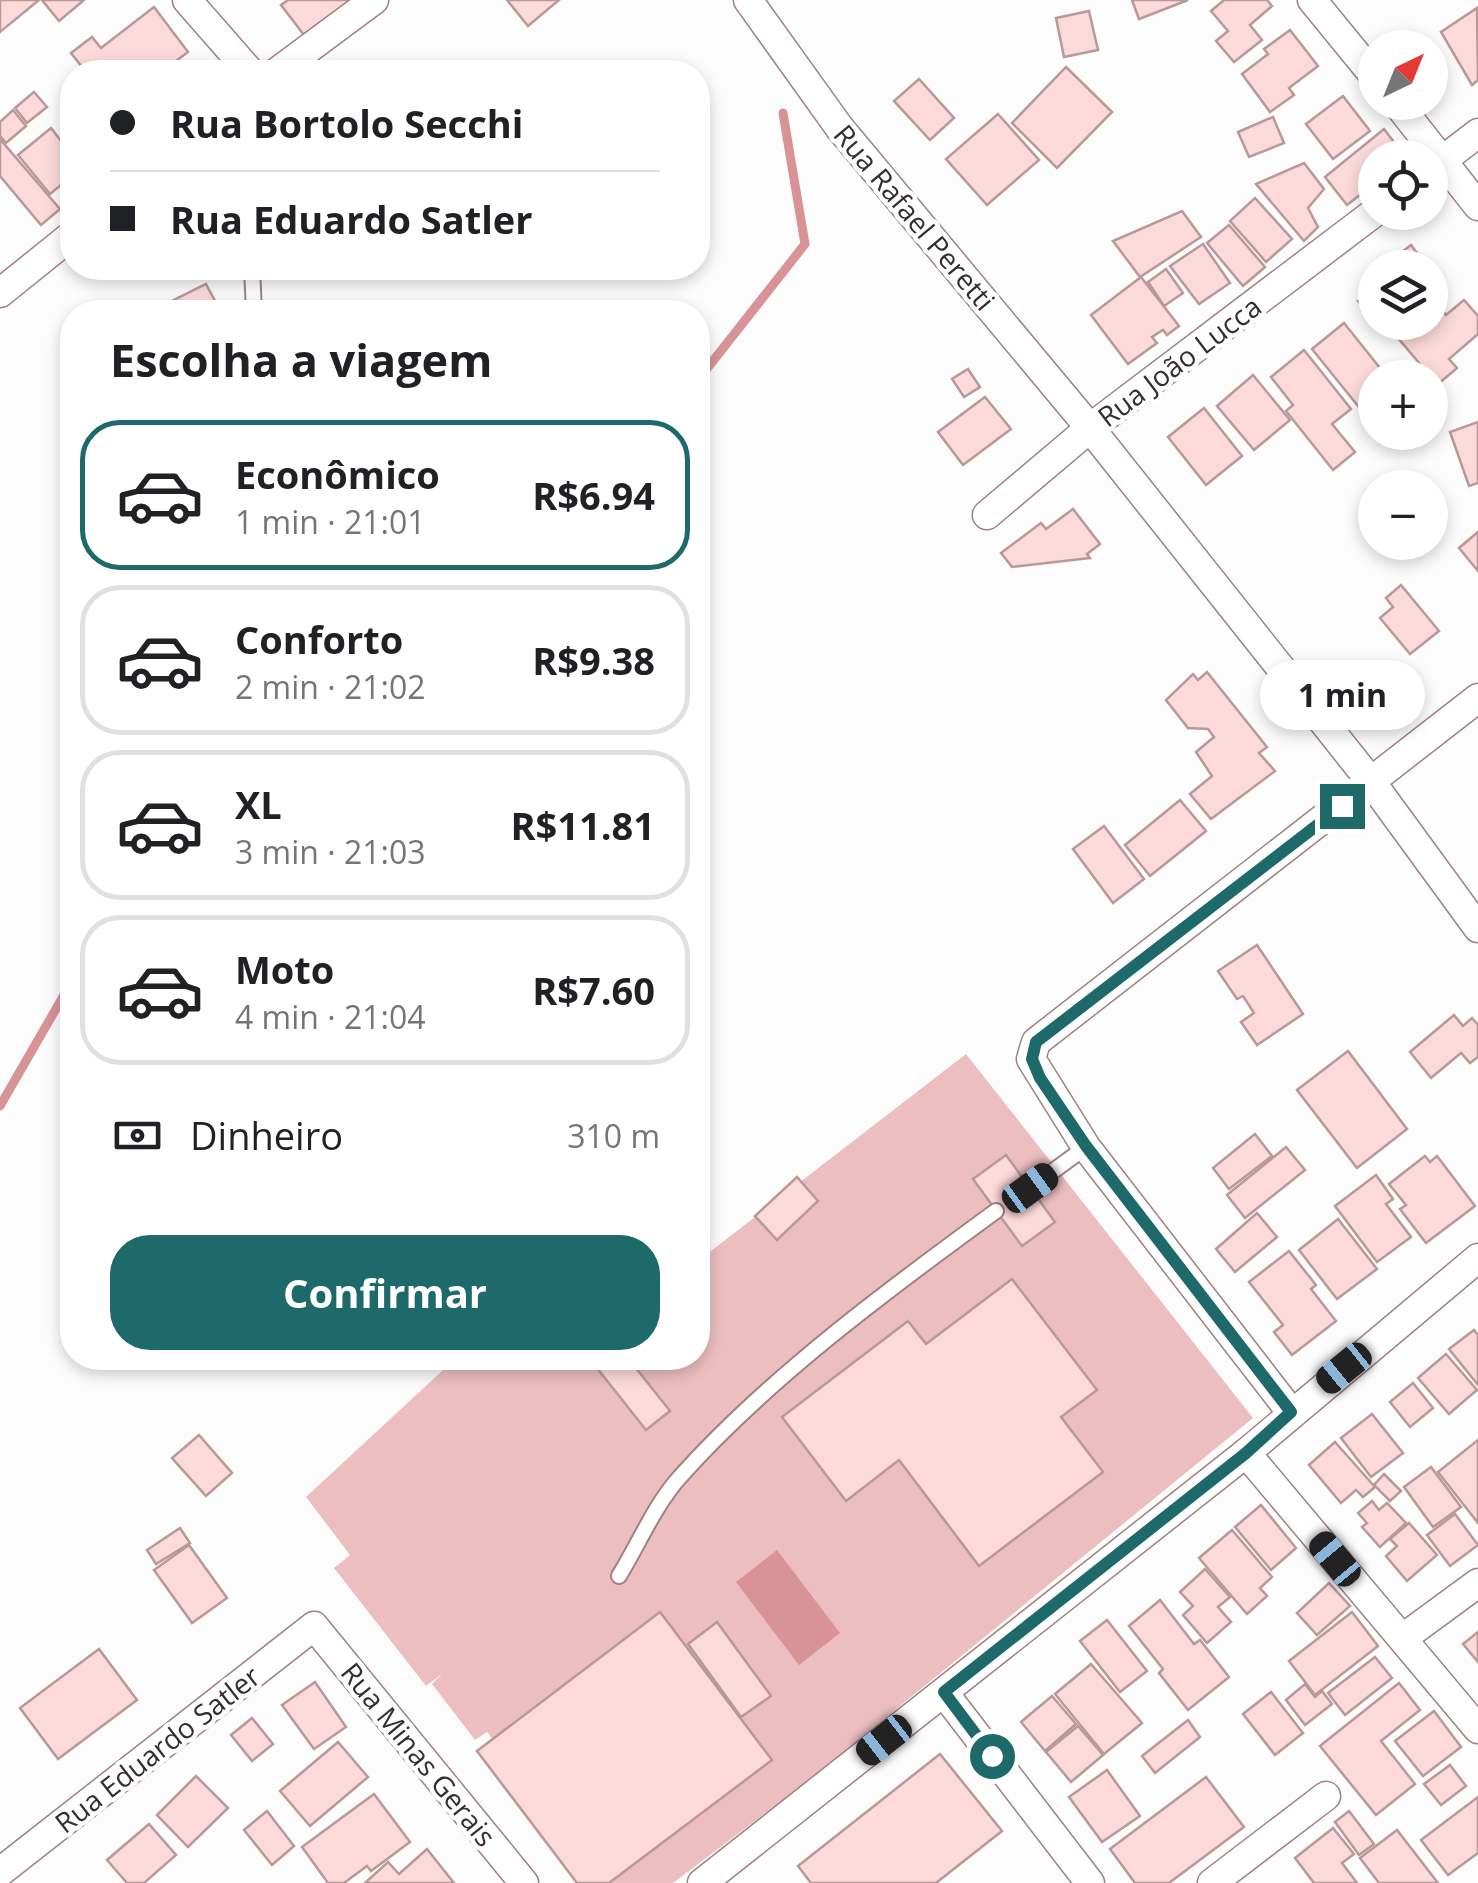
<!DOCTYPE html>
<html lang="pt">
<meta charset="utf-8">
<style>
body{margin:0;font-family:"Open Sans",sans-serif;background:#f2f2f2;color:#202124;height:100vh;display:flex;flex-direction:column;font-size:38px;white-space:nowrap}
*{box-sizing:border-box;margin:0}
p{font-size:32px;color:#757577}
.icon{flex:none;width:55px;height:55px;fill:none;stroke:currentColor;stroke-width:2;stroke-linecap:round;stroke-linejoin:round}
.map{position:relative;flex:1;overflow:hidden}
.sheet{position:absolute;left:60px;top:300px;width:650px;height:1070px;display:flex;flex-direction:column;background:#fff;border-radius:40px;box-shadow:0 5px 15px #0003}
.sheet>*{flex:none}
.guide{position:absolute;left:60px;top:60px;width:650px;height:220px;border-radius:40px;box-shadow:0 5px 15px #0003;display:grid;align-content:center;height:220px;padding:0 50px;background:#fff}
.needle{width:65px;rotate:43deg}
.buttons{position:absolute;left:1358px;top:30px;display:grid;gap:20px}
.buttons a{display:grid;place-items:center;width:90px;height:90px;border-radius:50%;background:#fff;box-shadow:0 5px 15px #0003;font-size:50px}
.end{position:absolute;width:45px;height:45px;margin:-22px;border:12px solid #1e6a6b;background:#fff;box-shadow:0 0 0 5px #fff}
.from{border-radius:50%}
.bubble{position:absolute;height:70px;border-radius:35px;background:#fff;box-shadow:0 5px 15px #0003;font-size:32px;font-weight:700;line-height:70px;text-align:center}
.car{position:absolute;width:30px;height:60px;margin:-30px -15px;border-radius:12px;box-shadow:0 0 8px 2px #0007;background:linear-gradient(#222 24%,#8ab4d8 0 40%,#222 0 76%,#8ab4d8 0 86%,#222 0)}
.guide b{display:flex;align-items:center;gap:35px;height:95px;font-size:38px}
.guide b+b{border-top:2px solid #e0e0e0}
.guide i{width:25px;height:25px;background:#202124}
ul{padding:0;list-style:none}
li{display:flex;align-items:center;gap:30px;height:150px;margin:0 20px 15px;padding:0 30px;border:5px solid #e0e0e0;border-radius:40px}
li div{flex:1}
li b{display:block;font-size:38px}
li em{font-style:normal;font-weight:700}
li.selected{border-color:#1e6a6b}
li>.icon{width:90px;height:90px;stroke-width:1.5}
h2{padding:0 50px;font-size:45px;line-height:120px}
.pay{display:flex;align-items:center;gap:25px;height:110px;padding:0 50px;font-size:38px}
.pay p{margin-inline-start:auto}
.action{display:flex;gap:20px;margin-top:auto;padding:20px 50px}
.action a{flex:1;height:115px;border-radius:40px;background:#1e6a6b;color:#fff;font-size:40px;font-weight:700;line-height:115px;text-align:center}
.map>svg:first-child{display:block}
</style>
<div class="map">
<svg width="1478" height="1883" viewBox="0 0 1478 1883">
<rect width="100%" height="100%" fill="#fcfcfc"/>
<path fill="#ecbebf" d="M 966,1054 L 1253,1418 L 814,1776 L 673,1883 L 603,1883 L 487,1732 L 475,1740 L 432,1684 L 442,1674 L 426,1686 L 334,1568 L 350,1555 L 306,1497 L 456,1358 L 698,1358 L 698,1261 Z"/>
<path fill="#d89397" d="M 777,1550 L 840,1633 L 799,1665 L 736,1582 Z"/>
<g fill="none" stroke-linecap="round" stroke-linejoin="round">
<g stroke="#d89397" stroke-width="9">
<path d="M 698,380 L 805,244 L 783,113"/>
<path d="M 0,1106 L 72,981"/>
</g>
</g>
<g fill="#fcdadb" stroke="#b89899" stroke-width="2.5">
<path d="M 0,0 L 39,0 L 0,32 Z"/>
<path d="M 42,0 L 84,0 L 59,21 Z"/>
<path d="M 288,0 L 358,0 L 307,39 L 281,5 Z"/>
<path d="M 507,0 L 559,0 L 528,26 Z"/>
<path d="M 1132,0 L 1188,0 L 1139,19 Z"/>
<path d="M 1224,0 L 1267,0 L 1272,6 L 1250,25 L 1262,40 L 1234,62 L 1216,41 L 1228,31 L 1211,11 Z"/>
<path d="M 154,7 L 188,52 L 161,72 L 86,72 L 71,53 L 92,37 L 101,48 Z"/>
<path d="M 1477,8 L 1478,80 L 1472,85 L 1441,32 Z"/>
<path d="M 1089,11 L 1098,50 L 1064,57 L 1056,18 Z"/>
<path d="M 1290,30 L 1318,66 L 1289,88 L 1294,95 L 1270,112 L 1242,74 L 1268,54 L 1264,49 Z"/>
<path d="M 1066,67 L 1112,112 L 1057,168 L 1012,123 Z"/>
<path d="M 919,79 L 954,118 L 930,140 L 894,101 Z"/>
<path d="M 34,92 L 47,107 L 27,123 L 15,108 Z"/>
<path d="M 1343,96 L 1370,131 L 1333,159 L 1306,124 Z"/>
<path d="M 13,110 L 26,126 L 6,143 L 0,136 L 0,122 Z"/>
<path d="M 998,114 L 1039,160 L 987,205 L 946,159 Z"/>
<path d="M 1273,117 L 1284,143 L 1249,157 L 1238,132 Z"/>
<path d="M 51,128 L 72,155 L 72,176 L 50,194 L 18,155 Z"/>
<path d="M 1384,129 L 1406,158 L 1375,158 L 1375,191 L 1371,186 L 1347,205 L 1325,177 Z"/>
<path d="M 0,139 L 60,209 L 41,225 L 0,176 Z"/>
<path d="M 1304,163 L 1324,189 L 1308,208 L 1318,227 L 1304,241 L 1256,184 Z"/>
<path d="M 1255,198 L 1292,239 L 1266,262 L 1230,221 Z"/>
<path d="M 1182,211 L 1201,237 L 1140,277 L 1113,241 Z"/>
<path d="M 1229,225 L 1265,267 L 1243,286 L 1207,243 Z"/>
<path d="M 1203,244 L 1230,283 L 1199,304 L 1170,266 Z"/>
<path d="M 1411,245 L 1428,268 L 1394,268 L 1390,261 Z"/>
<path d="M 1166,269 L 1183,293 L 1164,306 L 1148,282 Z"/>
<path d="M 1141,277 L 1179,326 L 1167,335 L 1163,330 L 1152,337 L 1157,343 L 1128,364 L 1091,315 Z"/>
<path d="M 206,284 L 221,312 L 157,312 L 156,309 Z"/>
<path d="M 1375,288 L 1375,322 L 1358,301 Z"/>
<path d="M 1464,300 L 1478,316 L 1478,334 L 1449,359 L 1457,368 L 1431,390 L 1430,378 L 1421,378 L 1414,369 L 1420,364 L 1398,338 L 1416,322 L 1430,322 L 1430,311 L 1438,304 L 1446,315 Z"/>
<path d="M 1344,323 L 1388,378 L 1375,378 L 1375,392 L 1358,406 L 1312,349 Z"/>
<path d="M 1304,350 L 1351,409 L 1332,424 L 1355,452 L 1333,470 L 1286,411 L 1293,405 L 1271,377 Z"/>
<path d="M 968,369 L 980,387 L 964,397 L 952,379 Z"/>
<path d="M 1253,375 L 1290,420 L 1254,450 L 1217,406 Z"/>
<path d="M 985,397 L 1011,429 L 963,465 L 938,432 Z"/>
<path d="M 1204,408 L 1242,456 L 1206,485 L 1168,437 Z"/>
<path d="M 1478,422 L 1478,483 L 1469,486 L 1450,432 Z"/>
<path d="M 1073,509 L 1100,544 L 1087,554 L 1090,558 L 1012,567 L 1001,553 L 1041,523 L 1046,529 Z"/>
<path d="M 1478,532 L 1478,571 L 1459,548 Z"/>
<path d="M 1401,585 L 1439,631 L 1410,654 L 1380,618 L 1393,607 L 1386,598 Z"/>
<path d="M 1207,672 L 1267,747 L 1259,753 L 1275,771 L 1211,819 L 1190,794 L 1212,776 L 1196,752 L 1214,737 L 1208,729 L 1188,728 L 1166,700 L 1193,674 L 1198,680 Z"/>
<path d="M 1180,800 L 1206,831 L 1150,876 L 1125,845 Z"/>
<path d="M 1104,826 L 1144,879 L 1113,903 L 1073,849 Z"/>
<path d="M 1257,945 L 1303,1014 L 1257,1045 L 1241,1022 L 1254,1013 L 1243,996 L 1237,999 L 1218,971 Z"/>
<path d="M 1454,1015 L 1463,1026 L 1472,1018 L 1478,1025 L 1478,1057 L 1470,1063 L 1461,1053 L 1431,1078 L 1410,1052 Z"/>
<path d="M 1348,1051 L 1407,1129 L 1357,1168 L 1297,1090 Z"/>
<path d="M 1255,1134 L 1272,1156 L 1229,1189 L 1213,1168 Z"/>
<path d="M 1286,1147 L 1305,1170 L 1245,1218 L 1227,1195 Z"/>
<path d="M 1006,1155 L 1055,1222 L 1022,1246 L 973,1179 Z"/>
<path d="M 1425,1156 L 1430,1162 L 1437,1156 L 1475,1206 L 1426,1243 L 1400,1209 L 1406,1205 L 1389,1184 Z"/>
<path d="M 1376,1175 L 1393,1199 L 1386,1204 L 1411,1237 L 1377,1262 L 1335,1206 Z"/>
<path d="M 797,1177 L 818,1201 L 777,1240 L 755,1216 Z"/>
<path d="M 1257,1213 L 1277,1237 L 1235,1272 L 1216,1249 Z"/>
<path d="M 1338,1219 L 1377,1269 L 1337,1299 L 1299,1250 Z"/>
<path d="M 1289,1251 L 1316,1285 L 1311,1289 L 1336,1321 L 1292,1355 L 1274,1332 L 1283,1325 L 1249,1282 Z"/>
<path d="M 1012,1279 L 1097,1390 L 1061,1417 L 1103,1472 L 979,1566 L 899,1460 L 846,1501 L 782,1417 L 908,1321 L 926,1344 Z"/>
<path d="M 1474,1330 L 1478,1335 L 1478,1385 L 1449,1349 Z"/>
<path d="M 1446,1354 L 1477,1390 L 1449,1414 L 1418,1378 Z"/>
<path d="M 589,1358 L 628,1358 L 670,1411 L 646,1430 Z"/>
<path d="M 1413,1383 L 1433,1408 L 1410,1427 L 1390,1402 Z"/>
<path d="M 1372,1414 L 1403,1453 L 1371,1477 L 1341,1438 Z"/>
<path d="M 199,1435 L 232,1473 L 206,1496 L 172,1458 Z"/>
<path d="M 1478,1440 L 1478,1523 L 1438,1472 Z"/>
<path d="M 1335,1442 L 1375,1487 L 1363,1497 L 1356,1490 L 1341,1503 L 1309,1465 Z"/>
<path d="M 1431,1467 L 1461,1507 L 1433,1527 L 1404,1487 Z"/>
<path d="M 1384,1474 L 1401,1491 L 1390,1501 L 1374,1485 Z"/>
<path d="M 1372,1501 L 1379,1510 L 1387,1503 L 1406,1523 L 1380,1547 L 1362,1527 L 1367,1523 L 1358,1513 Z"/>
<path d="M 1261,1505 L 1296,1548 L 1271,1570 L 1235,1527 Z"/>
<path d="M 1455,1514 L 1478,1545 L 1450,1566 L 1427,1535 Z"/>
<path d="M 1409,1523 L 1437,1555 L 1407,1581 L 1386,1556 L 1397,1546 L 1390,1539 Z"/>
<path d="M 180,1528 L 190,1543 L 156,1564 L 147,1550 Z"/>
<path d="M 1232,1530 L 1272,1577 L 1260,1588 L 1267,1596 L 1247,1614 L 1199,1558 Z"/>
<path d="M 189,1545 L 227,1598 L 192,1623 L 154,1570 Z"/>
<path d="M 1205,1569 L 1230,1597 L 1218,1607 L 1231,1622 L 1207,1643 L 1183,1615 L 1193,1606 L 1180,1592 Z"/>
<path d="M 1329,1583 L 1350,1606 L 1317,1635 L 1297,1613 Z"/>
<path d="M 1160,1600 L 1194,1644 L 1200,1640 L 1229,1677 L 1188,1710 L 1159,1673 L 1163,1669 L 1129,1626 Z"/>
<path d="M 660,1612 L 772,1760 L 609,1883 L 577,1883 L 477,1751 Z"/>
<path d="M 1352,1612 L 1378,1646 L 1315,1695 L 1289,1661 Z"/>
<path d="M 1107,1620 L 1147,1671 L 1120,1692 L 1080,1641 Z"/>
<path d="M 717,1622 L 771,1696 L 741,1717 L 688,1644 Z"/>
<path d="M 1478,1632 L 1478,1662 L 1463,1644 Z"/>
<path d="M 99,1649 L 137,1700 L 58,1759 L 20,1708 Z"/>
<path d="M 1375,1657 L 1392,1678 L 1345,1715 L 1328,1693 Z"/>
<path d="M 1091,1664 L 1142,1723 L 1104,1754 L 1055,1694 Z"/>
<path d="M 315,1682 L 346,1727 L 314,1749 L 282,1705 Z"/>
<path d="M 1399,1683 L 1420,1710 L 1381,1741 L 1415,1784 L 1376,1815 L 1320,1746 Z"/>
<path d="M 1305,1684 L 1315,1697 L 1322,1691 L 1332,1704 L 1305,1725 L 1286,1700 Z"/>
<path d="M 1271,1692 L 1303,1733 L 1275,1755 L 1243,1714 Z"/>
<path d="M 1052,1696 L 1076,1724 L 1045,1751 L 1021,1722 Z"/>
<path d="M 1434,1711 L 1461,1747 L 1423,1776 L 1395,1741 Z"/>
<path d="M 252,1718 L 273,1744 L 252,1761 L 231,1735 Z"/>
<path d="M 1188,1720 L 1200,1737 L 1155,1773 L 1142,1756 Z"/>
<path d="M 1078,1726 L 1103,1755 L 1071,1782 L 1046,1752 Z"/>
<path d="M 338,1742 L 368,1777 L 310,1826 L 280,1791 Z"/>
<path d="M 940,1754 L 1002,1831 L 936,1883 L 811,1883 L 798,1866 Z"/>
<path d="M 1450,1765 L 1466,1786 L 1441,1805 L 1424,1784 Z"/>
<path d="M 1107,1770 L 1140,1816 L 1102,1842 L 1069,1797 Z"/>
<path d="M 196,1776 L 228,1808 L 188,1847 L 157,1815 Z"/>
<path d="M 1206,1777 L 1244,1827 L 1169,1883 L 1135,1883 L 1110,1849 Z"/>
<path d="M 374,1794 L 410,1842 L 371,1871 L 367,1866 L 344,1883 L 328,1883 L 302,1847 Z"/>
<path d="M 1478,1797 L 1478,1853 L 1448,1875 L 1421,1840 Z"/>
<path d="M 267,1811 L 294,1846 L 272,1865 L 244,1830 Z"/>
<path d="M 1349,1811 L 1374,1844 L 1359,1855 L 1335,1822 Z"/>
<path d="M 149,1824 L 176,1855 L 144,1883 L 127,1883 L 107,1860 Z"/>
<path d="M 1333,1828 L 1354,1854 L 1342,1863 L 1357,1883 L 1314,1883 L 1295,1858 Z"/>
<path d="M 1397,1830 L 1438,1883 L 1379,1883 L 1360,1858 Z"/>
<path d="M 427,1849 L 454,1883 L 365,1883 L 388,1862 L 399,1874 Z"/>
</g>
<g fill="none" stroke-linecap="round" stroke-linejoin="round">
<g stroke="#a08182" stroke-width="18">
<g id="lane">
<path d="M 252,268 L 254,312"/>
<path d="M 1030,1188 L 1086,1147"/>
<path d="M 619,1576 C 638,1545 655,1505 679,1478 C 767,1379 889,1289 996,1211"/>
</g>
</g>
<g stroke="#a08182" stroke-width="31">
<g id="street">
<path d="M 187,0 L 250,72"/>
<path d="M 748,0 L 839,127 L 1090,428 L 1372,783 L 1478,928"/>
<path d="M 1312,0 L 1375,77"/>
<path d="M 277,72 L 374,0"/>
<path d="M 1396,102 L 1478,206"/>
<path d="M 1430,170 L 1478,133"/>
<path d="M 0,293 L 72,235"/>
<path d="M 987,515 L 1090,428 L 1375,212"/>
<path d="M 1291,1412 L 1086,1147 L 1031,1059 L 1036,1042 L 1478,698"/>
<path d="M 1246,1453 L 1478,1729"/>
<path d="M 1403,1638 L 1478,1583"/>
<path d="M 944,1693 L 1090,1883"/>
<path d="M 0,1872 L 314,1626 L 524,1883"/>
<path d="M 702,1883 L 1246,1453 L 1478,1258"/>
<path d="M 1212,1883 L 1326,1796"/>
</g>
</g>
<use href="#lane" stroke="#fff" stroke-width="14"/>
<use href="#street" stroke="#fff" stroke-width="28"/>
</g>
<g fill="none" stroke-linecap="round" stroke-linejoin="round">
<path stroke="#1e6a6b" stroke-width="12" d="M 992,1756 L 944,1692 L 1246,1453 L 1291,1412 L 1086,1146 L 1040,1078 L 1032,1059 L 1036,1042 L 1342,806"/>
</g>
<g text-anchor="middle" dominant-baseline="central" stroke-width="9" stroke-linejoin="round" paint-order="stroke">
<g font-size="28" fill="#392c2c" stroke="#fff">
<text transform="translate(915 217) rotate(50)">Rua Rafael Peretti</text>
<text transform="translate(1179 361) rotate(-37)">Rua João Lucca</text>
<text transform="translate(157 1749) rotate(-38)">Rua Eduardo Satler</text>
<text transform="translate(419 1754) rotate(51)">Rua Minas Gerais</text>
</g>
</g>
</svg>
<div class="buttons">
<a><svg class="needle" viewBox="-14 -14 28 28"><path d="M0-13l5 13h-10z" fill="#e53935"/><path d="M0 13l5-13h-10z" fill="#757577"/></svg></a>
<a><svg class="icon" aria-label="locate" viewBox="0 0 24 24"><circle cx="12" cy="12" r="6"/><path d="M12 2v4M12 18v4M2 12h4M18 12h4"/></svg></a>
<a><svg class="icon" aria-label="layers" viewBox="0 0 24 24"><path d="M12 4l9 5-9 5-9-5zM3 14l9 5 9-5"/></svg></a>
<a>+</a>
<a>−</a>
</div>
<i class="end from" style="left:992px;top:1756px"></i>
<i class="end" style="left:1342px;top:806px"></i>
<div class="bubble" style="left:1260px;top:660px;width:165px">1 min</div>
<i class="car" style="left:1030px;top:1188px;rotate:54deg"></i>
<i class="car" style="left:1344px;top:1368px;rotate:231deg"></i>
<i class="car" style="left:1335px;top:1559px;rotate:320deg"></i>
<i class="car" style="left:884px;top:1740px;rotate:232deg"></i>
<div class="guide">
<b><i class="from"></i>Rua Bortolo Secchi</b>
<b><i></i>Rua Eduardo Satler</b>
</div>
<section class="sheet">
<h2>Escolha a viagem</h2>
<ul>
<li class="selected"><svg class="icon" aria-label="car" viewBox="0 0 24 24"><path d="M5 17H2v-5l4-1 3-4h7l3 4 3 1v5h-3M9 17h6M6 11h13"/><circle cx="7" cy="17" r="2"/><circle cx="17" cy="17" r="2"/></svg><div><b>Econômico</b><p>1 min · 21:01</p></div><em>R$6.94</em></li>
<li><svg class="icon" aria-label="car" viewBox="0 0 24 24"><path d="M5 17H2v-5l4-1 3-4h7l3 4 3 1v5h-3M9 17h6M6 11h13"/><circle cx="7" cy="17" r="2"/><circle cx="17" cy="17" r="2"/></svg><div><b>Conforto</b><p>2 min · 21:02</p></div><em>R$9.38</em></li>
<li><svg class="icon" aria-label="car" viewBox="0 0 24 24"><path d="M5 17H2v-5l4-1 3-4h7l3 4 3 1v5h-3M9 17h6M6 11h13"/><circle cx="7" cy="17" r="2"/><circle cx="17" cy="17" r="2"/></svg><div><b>XL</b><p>3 min · 21:03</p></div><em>R$11.81</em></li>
<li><svg class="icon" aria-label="car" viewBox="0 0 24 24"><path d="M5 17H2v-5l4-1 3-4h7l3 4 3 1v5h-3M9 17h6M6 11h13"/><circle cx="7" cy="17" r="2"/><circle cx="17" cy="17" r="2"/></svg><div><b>Moto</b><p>4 min · 21:04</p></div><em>R$7.60</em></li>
</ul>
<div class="pay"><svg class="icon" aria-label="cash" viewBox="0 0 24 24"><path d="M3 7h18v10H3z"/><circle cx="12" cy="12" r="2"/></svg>Dinheiro<p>310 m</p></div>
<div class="action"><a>Confirmar</a></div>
</section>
</div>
